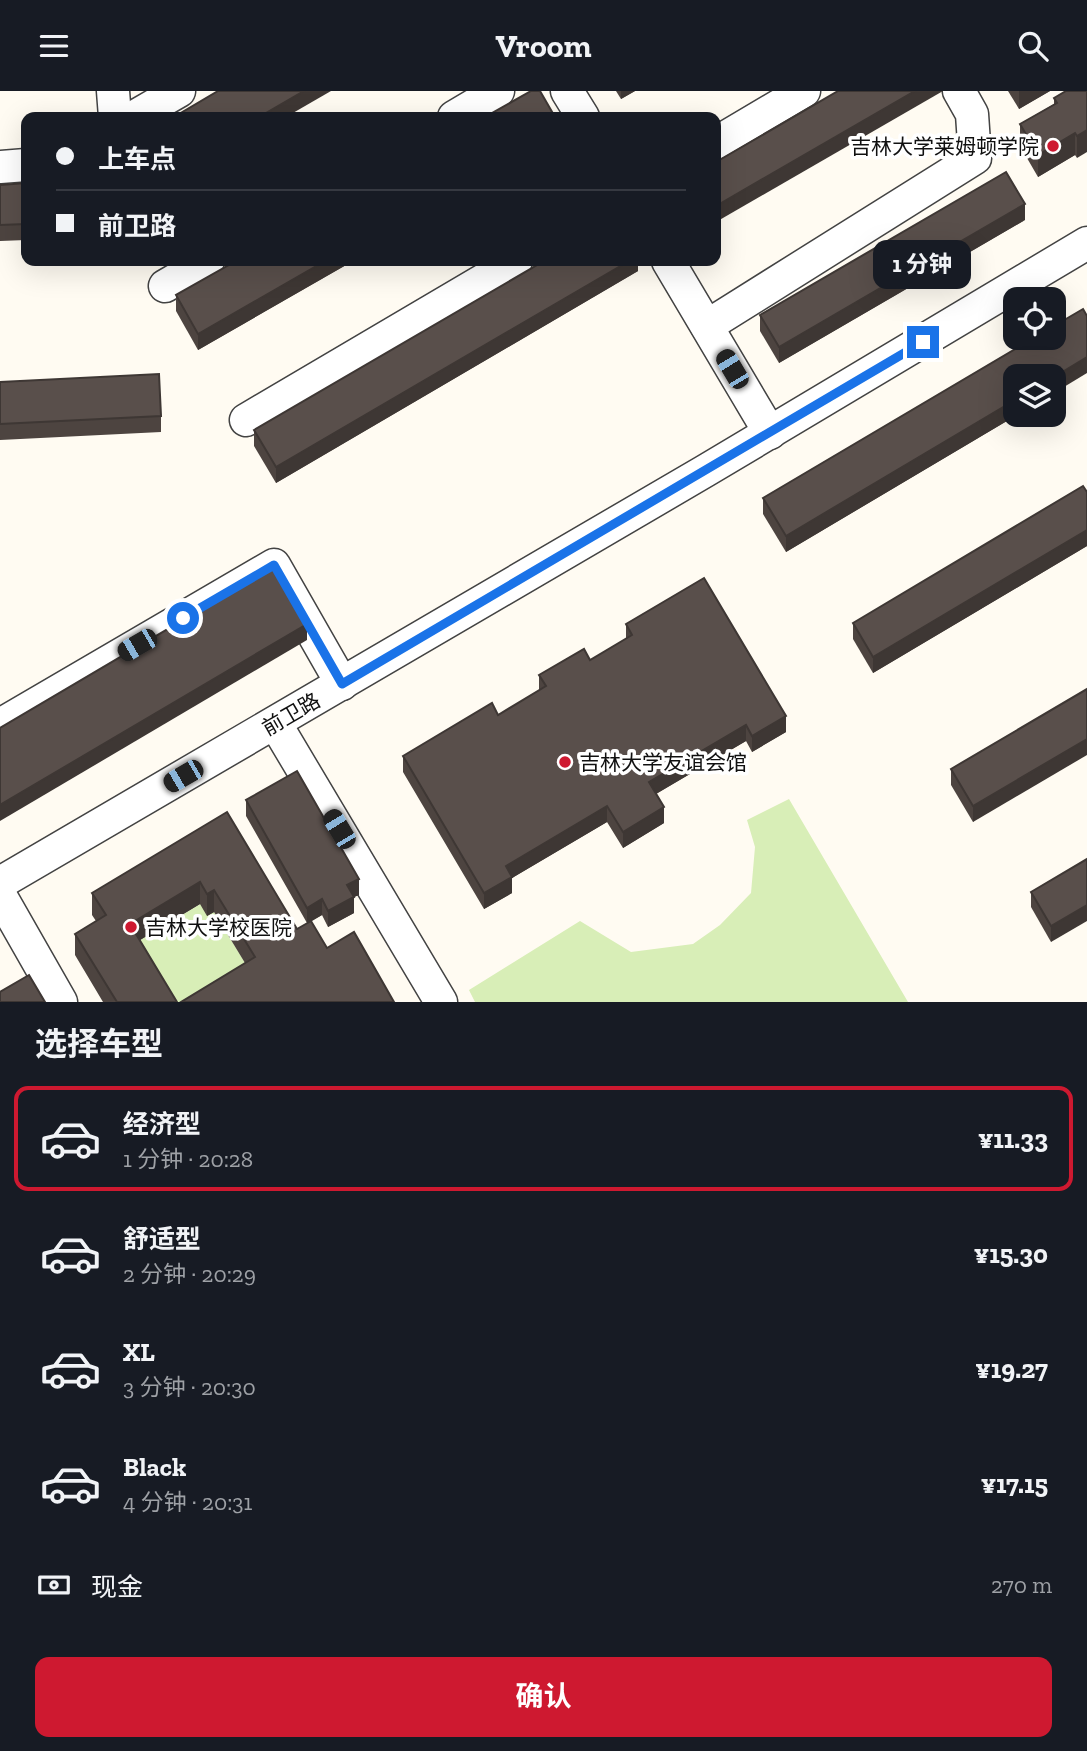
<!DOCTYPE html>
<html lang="zh">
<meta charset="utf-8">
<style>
body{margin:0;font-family:"Zilla Slab","Noto Sans SC",serif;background:#20242c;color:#f1f3f6;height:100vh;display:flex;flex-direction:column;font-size:26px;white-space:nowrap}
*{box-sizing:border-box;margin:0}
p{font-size:23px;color:#9ea1a6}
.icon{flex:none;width:38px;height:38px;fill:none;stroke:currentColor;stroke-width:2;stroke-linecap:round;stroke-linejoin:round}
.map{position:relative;height:911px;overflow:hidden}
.sheet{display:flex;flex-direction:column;background:#171b24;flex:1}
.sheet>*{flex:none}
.banner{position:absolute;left:21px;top:21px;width:700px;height:154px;border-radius:14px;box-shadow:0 7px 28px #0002;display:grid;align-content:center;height:154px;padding:0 35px;background:#171b24}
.controls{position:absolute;left:1003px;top:196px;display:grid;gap:14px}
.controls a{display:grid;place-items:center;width:63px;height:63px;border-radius:14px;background:#171b24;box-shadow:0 7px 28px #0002;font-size:35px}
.end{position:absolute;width:32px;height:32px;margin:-16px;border:9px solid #1a73e8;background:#fff;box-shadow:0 0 0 4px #fff}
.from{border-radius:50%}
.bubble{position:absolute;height:49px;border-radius:14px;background:#171b24;box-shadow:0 7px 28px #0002;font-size:23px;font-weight:700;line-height:49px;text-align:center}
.car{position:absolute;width:21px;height:42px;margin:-21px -10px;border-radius:9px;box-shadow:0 0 5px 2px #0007;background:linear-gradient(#222 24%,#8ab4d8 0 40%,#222 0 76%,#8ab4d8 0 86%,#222 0)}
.banner b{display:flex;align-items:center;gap:24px;height:66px;font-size:26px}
.banner b+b{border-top:2px solid #363941}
.banner i{width:18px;height:18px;background:#f1f3f6}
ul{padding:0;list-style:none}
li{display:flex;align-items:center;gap:21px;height:105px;margin:0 14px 10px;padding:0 21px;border:4px solid transparent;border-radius:14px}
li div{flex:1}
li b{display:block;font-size:26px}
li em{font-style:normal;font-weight:700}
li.current{border-color:#ce1930}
li>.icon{width:63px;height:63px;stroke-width:1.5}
h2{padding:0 35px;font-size:32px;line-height:84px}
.pay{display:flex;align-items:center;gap:18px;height:77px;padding:0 35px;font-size:26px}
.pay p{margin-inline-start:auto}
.button{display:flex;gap:14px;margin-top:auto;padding:14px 35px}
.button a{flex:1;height:80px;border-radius:14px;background:#ce1930;color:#fff;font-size:28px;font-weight:700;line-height:80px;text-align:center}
header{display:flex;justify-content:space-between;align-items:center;height:91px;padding:0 35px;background:#171b24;font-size:32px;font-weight:700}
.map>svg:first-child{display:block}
</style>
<header><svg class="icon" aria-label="menu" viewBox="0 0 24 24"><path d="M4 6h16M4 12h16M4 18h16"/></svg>Vroom<svg class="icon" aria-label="search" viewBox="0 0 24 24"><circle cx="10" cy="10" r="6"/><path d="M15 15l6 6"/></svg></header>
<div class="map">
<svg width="1087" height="911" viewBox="0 0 1087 911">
<rect width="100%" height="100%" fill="#fffbf2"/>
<g fill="#d8eeb7">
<path d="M 789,708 L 908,911 L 475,911 L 469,899 L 580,830 L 631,861 L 693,853 L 720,834 L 751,802 L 755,756 L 747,729 Z"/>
<path d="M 202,812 L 214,821 L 255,888 L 217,911 L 163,911 L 130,855 Z"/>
</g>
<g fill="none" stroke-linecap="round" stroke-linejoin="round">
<g stroke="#434343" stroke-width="35">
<g id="minor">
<path d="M 113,0 L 115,26"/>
<path d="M 567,0 L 583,26"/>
<path d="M 134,26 L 179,0"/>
<path d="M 454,26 L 498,0"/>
<path d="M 716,52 L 804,0"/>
<path d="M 0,76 L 26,74"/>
<path d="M 668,170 L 770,342"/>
<path d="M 165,195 L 208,170"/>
<path d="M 707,235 L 975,67 L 972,23 L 959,0"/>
<path d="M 246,329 L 516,170"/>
<path d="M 275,632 L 441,911"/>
<path d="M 0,634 L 274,474 L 342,593"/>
<path d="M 0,792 L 705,380 L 1087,152"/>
<path d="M 0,804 L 61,911"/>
</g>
</g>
<use href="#minor" stroke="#fff" stroke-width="32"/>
</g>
<g fill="#4d4440">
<path d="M 616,0 L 635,0 L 621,8 Z"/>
<path d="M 1008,0 L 1050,0 L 1019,18 Z"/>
<path d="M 1087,0 L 1077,67 L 1075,64 L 1038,86 L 1020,55 L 1020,33 L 1054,13 L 1054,7 Z"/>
<path d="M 26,92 L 26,149 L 0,150 L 0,94 Z"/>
<path d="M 1025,129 L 779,272 L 760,240 L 760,224 Z"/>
<path d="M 236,170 L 353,170 L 198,259 L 176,220 L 176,204 Z"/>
<path d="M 638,170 L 638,180 L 276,392 L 254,355 L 254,339 Z"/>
<path d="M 0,291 L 161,325 L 161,341 L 0,349 Z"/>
<path d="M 1015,324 L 1017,324 L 786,461 L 763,423 L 763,407 Z"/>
<path d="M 1087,401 L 1087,455 L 873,582 L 853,548 L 853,532 Z"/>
<path d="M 626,533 L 786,641 L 752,661 L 746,650 L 656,703 L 664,732 L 623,757 L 607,731 L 512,787 L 512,802 L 484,818 L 403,681 L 403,665 L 498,624 L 539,599 L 539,584 L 590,569 L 626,548 Z"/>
<path d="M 1087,598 L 973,731 L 951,694 L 951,678 Z"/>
<path d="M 246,709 L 359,804 L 354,806 L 354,822 L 328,836 L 322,824 L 311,830 L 327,857 L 394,911 L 245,872 L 214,821 L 207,825 L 200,813 L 140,849 L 177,911 L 103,911 L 75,864 L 75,843 L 96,830 L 92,824 L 92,802 L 227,721 L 297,838 L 307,832 L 246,725 Z"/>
<path d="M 1087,768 L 1051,851 L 1031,816 L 1031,801 Z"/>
</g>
<g fill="#3e3734">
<path d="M 304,0 L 331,0 L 286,26 L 259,26 Z"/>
<path d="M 621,0 L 635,0 L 621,8 Z"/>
<path d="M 915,0 L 943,0 L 716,131 L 716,115 Z"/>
<path d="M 1019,0 L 1050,0 L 1019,18 Z"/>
<path d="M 1087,39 L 1087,61 L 1077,67 L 1077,45 Z"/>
<path d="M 1075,42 L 1075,64 L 1038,86 L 1038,64 Z"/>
<path d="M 1025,113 L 1025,129 L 779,272 L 779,256 Z"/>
<path d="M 325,170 L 353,170 L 198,259 L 198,243 Z"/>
<path d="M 629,170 L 638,170 L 638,180 L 276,392 L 276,376 Z"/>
<path d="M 1087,266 L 1087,282 L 1054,302 L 1054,286 Z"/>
<path d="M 1015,309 L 1015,324 L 1017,324 L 786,461 L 786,445 Z"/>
<path d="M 1087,439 L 1087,455 L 873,582 L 873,566 Z"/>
<path d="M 307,533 L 307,549 L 0,730 L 0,714 Z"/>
<path d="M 786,625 L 786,641 L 752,661 L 752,645 Z"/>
<path d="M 746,634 L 746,650 L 649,707 L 649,691 Z"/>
<path d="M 1087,648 L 1087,664 L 973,731 L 973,715 Z"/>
<path d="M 607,715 L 607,731 L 512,787 L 512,802 L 484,818 L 484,802 L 506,775 Z"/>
<path d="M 664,716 L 664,732 L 623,757 L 623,741 Z"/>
<path d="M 359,788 L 359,804 L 354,806 L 354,822 L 328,836 L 328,820 L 347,794 Z"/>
<path d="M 200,791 L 200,813 L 130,855 L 130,833 Z"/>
<path d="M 214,799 L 214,821 L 207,825 L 207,803 Z"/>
<path d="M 322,808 L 322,824 L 307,833 L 307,817 Z"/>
<path d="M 1087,814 L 1087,830 L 1051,851 L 1051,835 Z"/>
</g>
<g fill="#594f4b" stroke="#3e3734" stroke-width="2">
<path d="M 218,0 L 304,0 L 259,26 L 174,26 Z"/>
<path d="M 531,0 L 540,0 L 555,26 L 485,26 Z"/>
<path d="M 838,0 L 915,0 L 716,115 L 716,71 Z"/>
<path d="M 1066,0 L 1087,0 L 1087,39 L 1077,45 L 1075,42 L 1038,64 L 1020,33 L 1057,12 L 1054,7 Z"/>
<path d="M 1006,81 L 1025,113 L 779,256 L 760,224 Z"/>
<path d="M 26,92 L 26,133 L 0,134 L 0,94 Z"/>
<path d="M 236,170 L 325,170 L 198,243 L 176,204 Z"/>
<path d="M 544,170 L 629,170 L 276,376 L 254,339 Z"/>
<path d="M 1083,218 L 1087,225 L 1087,266 L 1054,286 L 1015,285 L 1015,309 L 786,445 L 763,407 L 1034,247 L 1054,247 L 1054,235 Z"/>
<path d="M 159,283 L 161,325 L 0,333 L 0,291 Z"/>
<path d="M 1083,395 L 1087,401 L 1087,439 L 873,566 L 853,532 Z"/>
<path d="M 273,476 L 307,533 L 0,714 L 0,637 Z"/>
<path d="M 704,487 L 786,625 L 752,645 L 746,634 L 649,691 L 664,716 L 623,741 L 607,715 L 506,775 L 512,786 L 484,802 L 403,665 L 492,612 L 498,624 L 546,595 L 539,584 L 584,558 L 590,569 L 632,544 L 626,533 Z"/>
<path d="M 1087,598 L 1087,648 L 973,715 L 951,678 Z"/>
<path d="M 297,680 L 359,788 L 347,794 L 354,806 L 328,820 L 322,808 L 307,817 L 246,709 Z"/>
<path d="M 227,721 L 297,838 L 311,830 L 327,857 L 354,841 L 394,911 L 181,911 L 255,866 L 214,799 L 207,803 L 200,791 L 130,833 L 177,911 L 117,911 L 75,843 L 106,824 L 92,802 Z"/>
<path d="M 1087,768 L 1087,814 L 1051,835 L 1031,801 Z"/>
<path d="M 29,884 L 45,911 L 0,911 L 0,901 Z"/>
</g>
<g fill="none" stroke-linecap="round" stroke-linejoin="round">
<path stroke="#1a73e8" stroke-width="9" d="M 183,527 L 274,474 L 342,593 L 923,251"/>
</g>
<g fill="#ce1930" stroke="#fff" stroke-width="2.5">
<circle cx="1053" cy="55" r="7"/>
<circle cx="565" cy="671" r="7"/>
<circle cx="131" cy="836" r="7"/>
</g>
<g text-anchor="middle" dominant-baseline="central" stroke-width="7" stroke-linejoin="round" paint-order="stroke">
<g font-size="21" fill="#101010" stroke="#fff" text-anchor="start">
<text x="1039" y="55" text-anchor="end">吉林大学莱姆顿学院</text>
<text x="579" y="671">吉林大学友谊会馆</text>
<text x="145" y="836">吉林大学校医院</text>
</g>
<g font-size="21" fill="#101010" stroke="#fff">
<text transform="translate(291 623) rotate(-30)">前卫路</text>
</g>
</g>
</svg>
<div class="controls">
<a><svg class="icon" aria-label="locate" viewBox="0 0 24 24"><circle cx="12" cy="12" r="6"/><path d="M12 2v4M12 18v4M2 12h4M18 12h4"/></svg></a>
<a><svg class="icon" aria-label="layers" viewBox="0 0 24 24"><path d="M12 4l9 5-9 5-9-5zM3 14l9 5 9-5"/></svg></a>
</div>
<i class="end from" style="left:183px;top:527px"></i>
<i class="end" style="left:923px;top:251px"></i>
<div class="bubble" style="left:873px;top:149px;width:98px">1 分钟</div>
<i class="car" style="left:732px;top:278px;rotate:329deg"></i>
<i class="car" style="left:137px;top:554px;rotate:240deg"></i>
<i class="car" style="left:183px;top:685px;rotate:240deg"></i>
<i class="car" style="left:339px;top:738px;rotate:329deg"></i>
<div class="banner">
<b><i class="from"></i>上车点</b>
<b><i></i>前卫路</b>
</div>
</div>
<section class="sheet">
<h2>选择车型</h2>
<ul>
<li class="current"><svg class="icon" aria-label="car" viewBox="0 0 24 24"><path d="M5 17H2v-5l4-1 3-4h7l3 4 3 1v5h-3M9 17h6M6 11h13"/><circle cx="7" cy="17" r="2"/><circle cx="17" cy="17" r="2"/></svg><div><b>经济型</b><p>1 分钟 · 20:28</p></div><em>¥11.33</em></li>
<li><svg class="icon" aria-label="car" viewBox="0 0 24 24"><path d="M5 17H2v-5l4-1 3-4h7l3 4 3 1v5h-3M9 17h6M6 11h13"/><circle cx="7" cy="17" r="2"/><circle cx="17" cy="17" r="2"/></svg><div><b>舒适型</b><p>2 分钟 · 20:29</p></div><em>¥15.30</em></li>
<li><svg class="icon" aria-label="car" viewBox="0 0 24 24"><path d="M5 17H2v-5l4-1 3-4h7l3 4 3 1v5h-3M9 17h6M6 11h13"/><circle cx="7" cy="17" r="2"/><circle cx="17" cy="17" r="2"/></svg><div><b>XL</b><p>3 分钟 · 20:30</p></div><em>¥19.27</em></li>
<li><svg class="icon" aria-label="car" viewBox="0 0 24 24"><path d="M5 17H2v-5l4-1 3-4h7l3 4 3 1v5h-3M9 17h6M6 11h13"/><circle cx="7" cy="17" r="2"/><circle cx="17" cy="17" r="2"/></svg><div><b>Black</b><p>4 分钟 · 20:31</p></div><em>¥17.15</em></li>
</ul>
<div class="pay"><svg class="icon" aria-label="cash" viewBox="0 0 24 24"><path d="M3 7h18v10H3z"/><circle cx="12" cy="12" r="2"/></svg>现金<p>270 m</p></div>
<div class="button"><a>确认</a></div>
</section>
